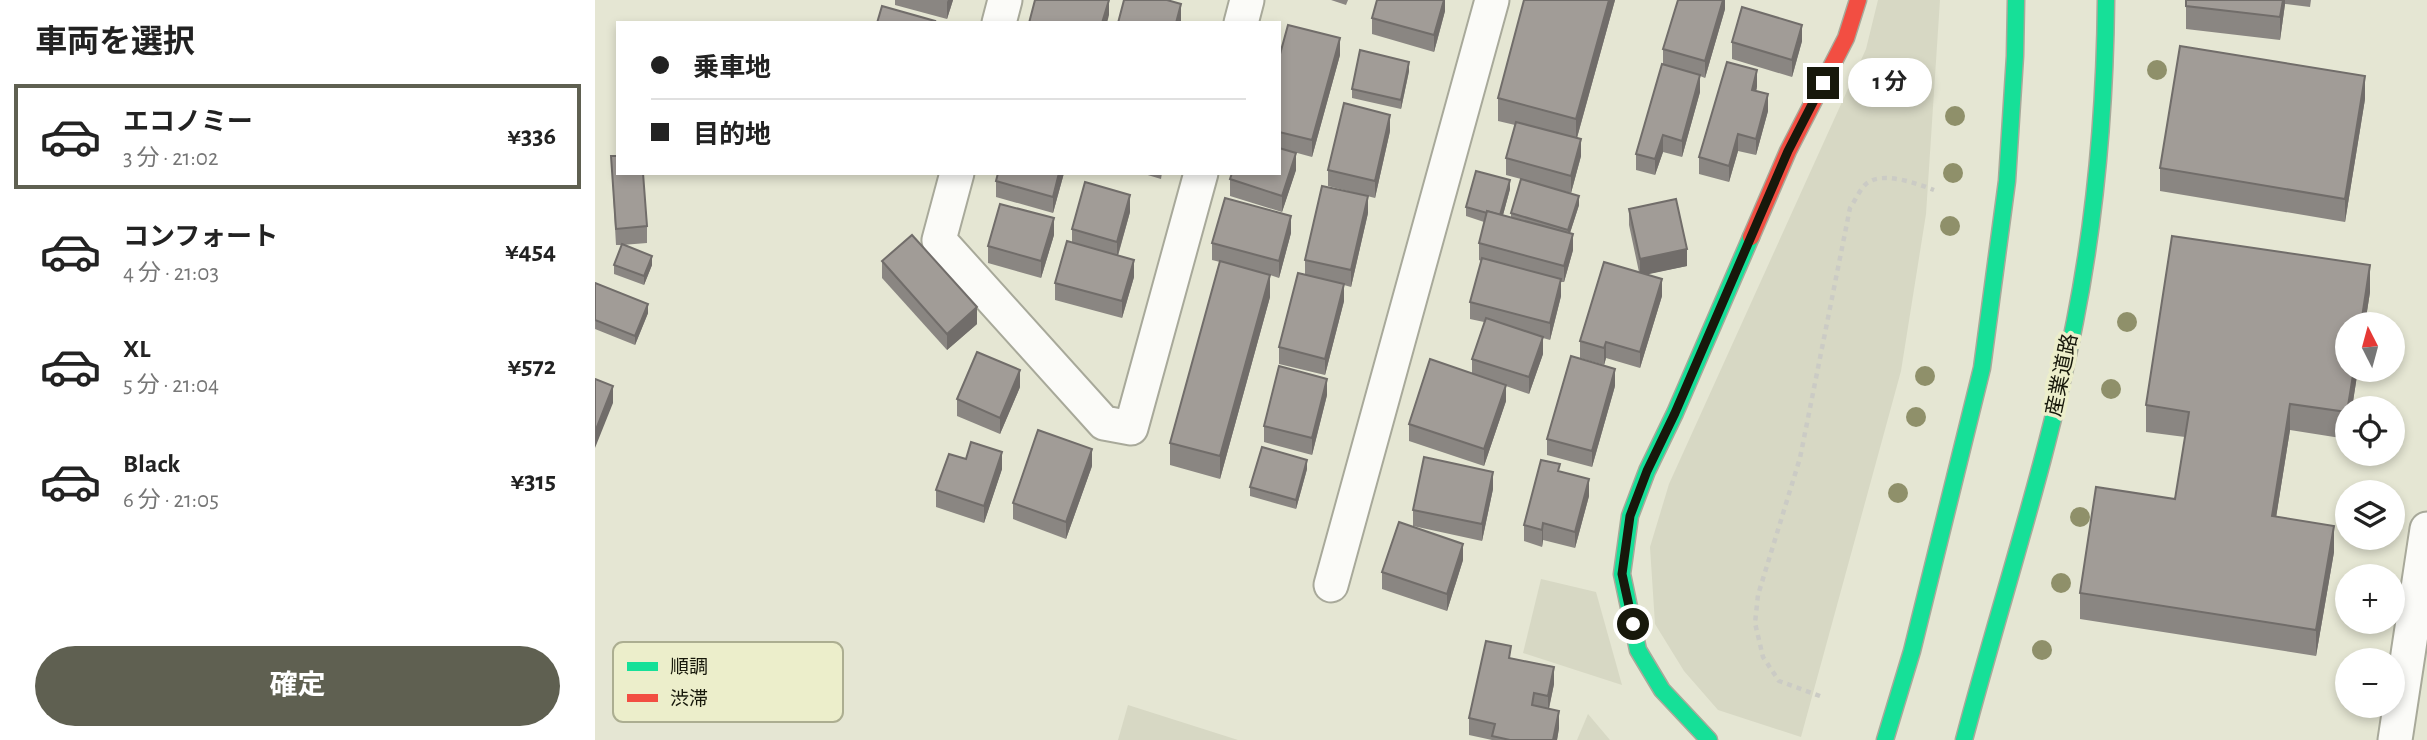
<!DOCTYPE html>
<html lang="ja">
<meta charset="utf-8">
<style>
body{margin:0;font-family:"Alegreya Sans","Noto Sans JP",sans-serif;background:#f6f6f6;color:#222;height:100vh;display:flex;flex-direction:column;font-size:26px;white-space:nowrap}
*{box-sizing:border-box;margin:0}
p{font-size:23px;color:#767676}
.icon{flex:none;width:38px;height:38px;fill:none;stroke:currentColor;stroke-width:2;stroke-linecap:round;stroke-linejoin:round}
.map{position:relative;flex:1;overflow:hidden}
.sheet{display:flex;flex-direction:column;background:#fff;width:595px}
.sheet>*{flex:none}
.hud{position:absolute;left:21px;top:21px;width:665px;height:154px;border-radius:0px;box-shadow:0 4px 10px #0003;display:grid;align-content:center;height:154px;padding:0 35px;background:#fff}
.needle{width:46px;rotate:354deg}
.buttons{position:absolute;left:1740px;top:312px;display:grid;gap:14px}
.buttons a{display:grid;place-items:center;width:70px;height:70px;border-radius:50%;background:#fff;box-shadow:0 4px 10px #0003;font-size:35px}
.end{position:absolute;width:32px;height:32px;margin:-16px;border:9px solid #17180b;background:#fff;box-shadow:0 0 0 4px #fff}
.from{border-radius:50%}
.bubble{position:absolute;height:49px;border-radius:24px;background:#fff;box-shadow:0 4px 10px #0003;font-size:23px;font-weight:700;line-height:49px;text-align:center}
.hud b{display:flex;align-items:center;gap:24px;height:66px;font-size:26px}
.hud b+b{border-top:2px solid #e0e0e0}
.hud i{width:18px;height:18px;background:#222}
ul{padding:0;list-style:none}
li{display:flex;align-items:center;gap:21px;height:105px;margin:0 14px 10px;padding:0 21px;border:4px solid transparent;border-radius:0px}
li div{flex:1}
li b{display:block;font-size:26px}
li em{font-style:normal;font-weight:700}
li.selected{border-color:#5f6051}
li>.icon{width:63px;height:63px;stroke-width:1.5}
h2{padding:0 35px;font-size:32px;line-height:84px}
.button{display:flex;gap:14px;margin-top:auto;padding:14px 35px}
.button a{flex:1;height:80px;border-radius:42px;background:#5f6051;color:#fff;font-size:28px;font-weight:700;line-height:80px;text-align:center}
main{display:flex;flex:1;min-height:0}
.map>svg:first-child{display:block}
</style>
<main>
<section class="sheet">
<h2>車両を選択</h2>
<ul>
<li class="selected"><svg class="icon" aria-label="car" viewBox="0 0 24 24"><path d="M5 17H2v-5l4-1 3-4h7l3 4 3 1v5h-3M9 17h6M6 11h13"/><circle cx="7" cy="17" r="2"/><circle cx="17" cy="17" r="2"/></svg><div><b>エコノミー</b><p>3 分 · 21:02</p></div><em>¥336</em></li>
<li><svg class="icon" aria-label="car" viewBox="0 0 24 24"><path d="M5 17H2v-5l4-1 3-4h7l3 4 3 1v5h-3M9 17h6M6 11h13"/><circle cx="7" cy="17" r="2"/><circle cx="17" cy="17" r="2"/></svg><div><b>コンフォート</b><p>4 分 · 21:03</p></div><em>¥454</em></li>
<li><svg class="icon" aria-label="car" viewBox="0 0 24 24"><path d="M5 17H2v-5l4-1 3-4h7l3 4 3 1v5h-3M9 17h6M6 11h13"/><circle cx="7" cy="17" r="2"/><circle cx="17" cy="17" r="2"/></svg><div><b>XL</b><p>5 分 · 21:04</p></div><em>¥572</em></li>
<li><svg class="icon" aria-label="car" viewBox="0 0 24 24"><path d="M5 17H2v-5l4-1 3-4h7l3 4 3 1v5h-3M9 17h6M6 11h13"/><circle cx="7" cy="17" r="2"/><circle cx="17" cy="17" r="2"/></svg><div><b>Black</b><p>6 分 · 21:05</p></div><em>¥315</em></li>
</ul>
<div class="button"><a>確定</a></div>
</section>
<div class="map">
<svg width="1832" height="740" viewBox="0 0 1832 740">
<rect width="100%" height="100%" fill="#e5e6d3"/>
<g fill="#d7d8c4">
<path d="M 1283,0 L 1345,0 L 1331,214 L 1306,371 L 1206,737 L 1123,710 L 1089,671 L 1060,624 L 1055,547 L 1074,484 L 1271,49 Z"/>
<path d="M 946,579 L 1001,592 L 1027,685 L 928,653 Z"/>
<path d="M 533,705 L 643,740 L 523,740 Z"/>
<path d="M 993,714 L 1015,740 L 982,740 Z"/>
</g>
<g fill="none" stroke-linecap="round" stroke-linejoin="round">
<g stroke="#a8a99a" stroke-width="37">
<g id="street">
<path d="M 404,23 L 410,0"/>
<path d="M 646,23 L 652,0"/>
<path d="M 362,173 L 344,240 L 509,423 L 536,428 L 606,173"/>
<path d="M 736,585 L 897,0"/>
<path d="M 1800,740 L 1832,529"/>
</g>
</g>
<g stroke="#a8a99a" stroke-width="19">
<g id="fast">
<path d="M 1114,740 L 1067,690 L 1043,650 L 1027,574 L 1035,516 L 1052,471 L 1080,413 L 1156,237"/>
<path d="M 1290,740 L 1317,651 L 1387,368 L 1412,181 L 1420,56 L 1421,0"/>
<path d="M 1369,740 C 1406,600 1452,463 1480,321 C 1501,215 1510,108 1511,0"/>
</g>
</g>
<g stroke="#a8a99a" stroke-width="19">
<path id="jam" d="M 1156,237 L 1193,151 L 1251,38 L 1263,0"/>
</g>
<path stroke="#cbcbc5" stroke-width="4.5" stroke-dasharray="5 5" stroke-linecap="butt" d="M 1225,696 L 1184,681 L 1168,657 L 1160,623 L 1163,595 L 1205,458 L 1255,208 C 1260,201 1265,189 1271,184 C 1287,170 1323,184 1339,190"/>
<use href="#street" stroke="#fbfbf8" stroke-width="33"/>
<use href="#fast" stroke="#16e098" stroke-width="16"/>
<use href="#jam" stroke="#f24e42" stroke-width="16"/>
</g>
<g fill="#8f906a">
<circle cx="1562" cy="70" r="10"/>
<circle cx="1360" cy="116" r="10"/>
<circle cx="1358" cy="173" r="10"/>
<circle cx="1355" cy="226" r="10"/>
<circle cx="1532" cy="322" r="10"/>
<circle cx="1330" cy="376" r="10"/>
<circle cx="1516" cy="389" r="10"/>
<circle cx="1321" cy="417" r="10"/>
<circle cx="1303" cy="493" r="10"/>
<circle cx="1485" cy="517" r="10"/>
<circle cx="1466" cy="583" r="10"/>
<circle cx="1447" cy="650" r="10"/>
</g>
<g fill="#8a8682">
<path d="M 300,0 L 358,0 L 352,19 L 300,5 Z"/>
<path d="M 736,0 L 753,0 L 751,5 Z"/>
<path d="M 850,0 L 850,11 L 839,52 L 777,34 L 777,18 Z"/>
<path d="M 929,0 L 1020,0 L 982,138 L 986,156 L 976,193 L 942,184 L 984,205 L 975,233 L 978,250 L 969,282 L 966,282 L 966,296 L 955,340 L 948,338 L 948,354 L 934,394 L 911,386 L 911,401 L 889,466 L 814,441 L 814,424 L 877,373 L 877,359 L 889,322 L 875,319 L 875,302 L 886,261 L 884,260 L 884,243 L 889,222 L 871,216 L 871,207 L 915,189 L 908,215 L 916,218 L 916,213 L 926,179 L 911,175 L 911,158 L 920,125 L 903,121 L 903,98 Z"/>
<path d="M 1130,0 L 1130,9 L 1110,78 L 1105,76 L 1105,92 L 1087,157 L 1068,152 L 1060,175 L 1041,170 L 1041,154 L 1068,64 L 1068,49 Z"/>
<path d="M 1591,0 L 1716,0 L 1715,7 L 1690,4 L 1685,40 L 1591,29 Z"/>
<path d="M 1207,41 L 1197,77 L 1137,59 L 1137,42 Z"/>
<path d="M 745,55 L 717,157 L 695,151 L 701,170 L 687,212 L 635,196 L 635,179 L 684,173 L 684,58 Z"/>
<path d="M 814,71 L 806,109 L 757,98 L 757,89 Z"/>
<path d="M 1162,87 L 1161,91 L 1173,111 L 1161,155 L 1143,151 L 1134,182 L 1104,174 L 1104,157 Z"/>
<path d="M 1770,99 L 1750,222 L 1565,191 L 1565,168 Z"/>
<path d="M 795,131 L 780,198 L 733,186 L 733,170 Z"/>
<path d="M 16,156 L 52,226 L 52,243 L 27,245 L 57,265 L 49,285 L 19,274 L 19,265 L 27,245 L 21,245 Z"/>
<path d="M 469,173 L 458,213 L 401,197 L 401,181 Z"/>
<path d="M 546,173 L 567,173 L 566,179 Z"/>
<path d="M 1034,209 L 1092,266 L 1052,274 L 1067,296 L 1045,368 L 1011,358 L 1009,365 L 985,358 L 985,341 L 1044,272 L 1034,225 Z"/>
<path d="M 535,212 L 523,256 L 539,277 L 527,318 L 460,300 L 460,283 L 477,242 L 477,229 Z"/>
<path d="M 773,213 L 756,287 L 749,285 L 749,301 L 730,375 L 684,364 L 684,347 L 710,275 L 710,260 Z"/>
<path d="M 696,233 L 684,278 L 675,275 L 675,297 L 625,479 L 575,465 L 575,443 L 625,262 L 617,260 L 617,243 Z"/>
<path d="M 459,235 L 446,278 L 393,263 L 393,246 Z"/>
<path d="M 287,261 L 382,324 L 352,350 L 287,278 Z"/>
<path d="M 0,283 L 53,313 L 40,345 L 0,329 Z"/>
<path d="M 1775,292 L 1757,408 L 1752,408 L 1752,439 L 1695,430 L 1681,517 L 1739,552 L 1721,656 L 1485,619 L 1485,593 L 1580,499 L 1590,437 L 1551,432 L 1551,405 Z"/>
<path d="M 1020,386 L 997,467 L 952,455 L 952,439 Z"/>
<path d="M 425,387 L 405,434 L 362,416 L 362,399 Z"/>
<path d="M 732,395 L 717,455 L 669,442 L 669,426 Z"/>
<path d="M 371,459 L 407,469 L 389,523 L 341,507 L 341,490 Z"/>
<path d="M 497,466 L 471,539 L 418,519 L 418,503 Z"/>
<path d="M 712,469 L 701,509 L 655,496 L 655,487 Z"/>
<path d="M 965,471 L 994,496 L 980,548 L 948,540 L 947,547 L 929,541 L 929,525 Z"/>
<path d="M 898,489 L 887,541 L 818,526 L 818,510 Z"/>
<path d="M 868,560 L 852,611 L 787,589 L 787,572 Z"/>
<path d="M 916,659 L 959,684 L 954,709 L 964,728 L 962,740 L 897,740 L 874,735 L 874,718 Z"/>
</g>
<g fill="#716d6a">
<path d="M 353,0 L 358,0 L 352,19 L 352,2 Z"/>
<path d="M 514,0 L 514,15 L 512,23 L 507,23 Z"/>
<path d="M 849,0 L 850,0 L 850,11 L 839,52 L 839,35 Z"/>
<path d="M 1014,0 L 1020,0 L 981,141 L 981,119 Z"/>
<path d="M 1128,0 L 1130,0 L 1130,9 L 1110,78 L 1110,61 Z"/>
<path d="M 1688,0 L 1690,0 L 1690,4 L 1685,40 L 1685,17 Z"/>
<path d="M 586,4 L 586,23 L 581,23 Z"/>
<path d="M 1207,25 L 1207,41 L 1197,77 L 1197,60 Z"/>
<path d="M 745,38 L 745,55 L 717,157 L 717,140 Z"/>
<path d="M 814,62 L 814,71 L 806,109 L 806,100 Z"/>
<path d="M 1162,70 L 1162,87 L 1157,106 L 1157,90 Z"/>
<path d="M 1105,75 L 1105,92 L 1087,157 L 1087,141 Z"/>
<path d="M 1770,76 L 1770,99 L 1750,222 L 1750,199 Z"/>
<path d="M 1173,94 L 1173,111 L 1161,155 L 1161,139 Z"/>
<path d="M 795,115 L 795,131 L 780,198 L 780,181 Z"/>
<path d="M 1143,134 L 1143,151 L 1134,182 L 1134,166 Z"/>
<path d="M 1068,135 L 1068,152 L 1060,175 L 1060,159 Z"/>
<path d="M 986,139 L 986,156 L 976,193 L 976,176 Z"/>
<path d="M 701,153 L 701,170 L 687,212 L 687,196 Z"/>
<path d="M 464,173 L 469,173 L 458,213 L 458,197 Z"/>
<path d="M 915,180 L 915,189 L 905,226 L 905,217 Z"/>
<path d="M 535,195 L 535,212 L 522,258 L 522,242 Z"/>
<path d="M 773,196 L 773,213 L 756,287 L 756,270 Z"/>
<path d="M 984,196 L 984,205 L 973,239 L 973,230 Z"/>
<path d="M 696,216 L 696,233 L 684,278 L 684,261 Z"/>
<path d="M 459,218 L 459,235 L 446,278 L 446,261 Z"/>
<path d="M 978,234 L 978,250 L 969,282 L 969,266 Z"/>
<path d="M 1092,249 L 1092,266 L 1045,276 L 1045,259 Z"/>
<path d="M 57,256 L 57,265 L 49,285 L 49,276 Z"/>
<path d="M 539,260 L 539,277 L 527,318 L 527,301 Z"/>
<path d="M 1775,265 L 1775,292 L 1770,324 L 1766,324 Z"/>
<path d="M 675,275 L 675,297 L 625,479 L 625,456 Z"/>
<path d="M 966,279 L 966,296 L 955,340 L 955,323 Z"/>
<path d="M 1067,279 L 1067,296 L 1045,368 L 1045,352 Z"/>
<path d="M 749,284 L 749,301 L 730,375 L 730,359 Z"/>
<path d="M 53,304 L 53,313 L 40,345 L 40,336 Z"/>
<path d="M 382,307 L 382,324 L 352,350 L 352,334 Z"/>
<path d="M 948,337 L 948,354 L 934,394 L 934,377 Z"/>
<path d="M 1011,342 L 1011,358 L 1009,365 L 1009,348 Z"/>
<path d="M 1020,369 L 1020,386 L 997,467 L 997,451 Z"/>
<path d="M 1759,369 L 1763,369 L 1757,408 L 1753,408 Z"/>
<path d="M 425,370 L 425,387 L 405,434 L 405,418 Z"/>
<path d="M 732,379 L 732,395 L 717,455 L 717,438 Z"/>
<path d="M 911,385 L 911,401 L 889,466 L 889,449 Z"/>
<path d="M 18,386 L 18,403 L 0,448 L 0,432 Z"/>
<path d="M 1695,404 L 1695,430 L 1677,543 L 1677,516 Z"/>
<path d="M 497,449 L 497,466 L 471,539 L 471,522 Z"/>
<path d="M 407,452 L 407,469 L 389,523 L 389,506 Z"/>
<path d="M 712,460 L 712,469 L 701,509 L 701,500 Z"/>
<path d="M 898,472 L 898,489 L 887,541 L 887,524 Z"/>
<path d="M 994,479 L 994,496 L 980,548 L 980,532 Z"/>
<path d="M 948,523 L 948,540 L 947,547 L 947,530 Z"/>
<path d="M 1739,526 L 1739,552 L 1721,656 L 1721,630 Z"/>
<path d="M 868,544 L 868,560 L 852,611 L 852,594 Z"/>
<path d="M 959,667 L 959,684 L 953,712 L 953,696 Z"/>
<path d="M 964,711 L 964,728 L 962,740 L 958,740 Z"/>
</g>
<g fill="#a19c97" stroke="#716d6a" stroke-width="2">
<path d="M 440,0 L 514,0 L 507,23 L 434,23 Z"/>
<path d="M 529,0 L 572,0 L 586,4 L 581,23 L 523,23 Z"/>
<path d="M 782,0 L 849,0 L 839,35 L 777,18 Z"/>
<path d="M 929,0 L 1014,0 L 981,119 L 903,98 Z"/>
<path d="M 1083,0 L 1128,0 L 1110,61 L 1068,49 Z"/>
<path d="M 1591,0 L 1688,0 L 1685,17 L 1591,6 Z"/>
<path d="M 287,6 L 340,21 L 339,23 L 282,23 Z"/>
<path d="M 1147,7 L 1207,25 L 1197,60 L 1137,42 Z"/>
<path d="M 693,25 L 745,38 L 717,140 L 684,132 L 684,58 Z"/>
<path d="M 1585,46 L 1770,76 L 1750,199 L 1565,168 Z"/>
<path d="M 765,50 L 814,62 L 806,100 L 757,89 Z"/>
<path d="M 1132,62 L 1162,70 L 1157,90 L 1173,94 L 1161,139 L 1143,134 L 1134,166 L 1104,157 Z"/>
<path d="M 1067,64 L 1105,75 L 1087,141 L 1068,135 L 1060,159 L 1041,154 Z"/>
<path d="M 749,103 L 795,115 L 780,181 L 733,170 Z"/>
<path d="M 921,122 L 986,139 L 976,176 L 911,158 Z"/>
<path d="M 684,148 L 701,153 L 687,196 L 635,179 L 637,173 L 684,173 Z"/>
<path d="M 16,156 L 23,156 L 23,173 L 48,173 L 52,226 L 21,229 Z"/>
<path d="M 881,171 L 915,180 L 905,215 L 892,211 L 892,213 L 871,207 Z"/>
<path d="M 403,173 L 464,173 L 458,197 L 401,181 Z"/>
<path d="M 926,179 L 984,196 L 973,230 L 916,213 Z"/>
<path d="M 490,182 L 535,195 L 522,242 L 477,229 Z"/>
<path d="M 727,186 L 773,196 L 756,270 L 710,260 Z"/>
<path d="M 630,198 L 696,216 L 684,261 L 617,243 Z"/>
<path d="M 1081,199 L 1092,249 L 1045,259 L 1034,209 Z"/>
<path d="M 405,204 L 459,218 L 446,261 L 393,246 Z"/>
<path d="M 892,211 L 978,234 L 969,266 L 884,243 Z"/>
<path d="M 317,235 L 382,307 L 352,334 L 287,261 Z"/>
<path d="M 1577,236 L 1775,265 L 1766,324 L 1752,324 L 1752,369 L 1759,369 L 1752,412 L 1695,404 L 1677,516 L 1739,526 L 1721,630 L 1485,593 L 1501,487 L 1580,499 L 1594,412 L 1551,405 Z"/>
<path d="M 472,241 L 539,260 L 527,301 L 460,283 Z"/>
<path d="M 27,244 L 57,256 L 49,276 L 19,265 Z"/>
<path d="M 887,258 L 966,279 L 955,323 L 875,302 Z"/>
<path d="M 625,261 L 675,275 L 625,456 L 575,443 Z"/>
<path d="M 1009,262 L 1067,279 L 1045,352 L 1011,342 L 1009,348 L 985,341 Z"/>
<path d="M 703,273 L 749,284 L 730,359 L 684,347 Z"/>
<path d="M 0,283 L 53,304 L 40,336 L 0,320 Z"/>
<path d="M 891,318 L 948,337 L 934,377 L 877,359 Z"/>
<path d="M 382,352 L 425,370 L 405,418 L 362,399 Z"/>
<path d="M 976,356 L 1020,369 L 997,451 L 952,439 Z"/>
<path d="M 835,359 L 911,385 L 889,449 L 814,424 Z"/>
<path d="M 684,366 L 732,379 L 717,438 L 669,426 Z"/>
<path d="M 0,379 L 18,386 L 0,432 Z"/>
<path d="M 443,430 L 497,449 L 471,522 L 418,503 Z"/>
<path d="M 376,442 L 407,452 L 389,506 L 341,490 L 354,454 L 371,459 Z"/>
<path d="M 667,447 L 712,460 L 701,500 L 655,487 Z"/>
<path d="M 829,457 L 898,472 L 887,524 L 818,510 Z"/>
<path d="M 946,460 L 965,464 L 963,471 L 994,479 L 980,532 L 948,523 L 947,530 L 929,525 Z"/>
<path d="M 804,522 L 868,544 L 852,594 L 787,572 Z"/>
<path d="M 891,641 L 916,646 L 914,658 L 959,667 L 953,696 L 939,693 L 937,705 L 964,711 L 958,740 L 915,740 L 897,736 L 900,724 L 874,718 Z"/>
</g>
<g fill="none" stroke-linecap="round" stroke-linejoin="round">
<path stroke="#17180b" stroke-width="9" d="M 1038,624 L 1027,574 L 1035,516 L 1052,471 L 1080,413 L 1193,151 L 1228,83"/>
</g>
<g text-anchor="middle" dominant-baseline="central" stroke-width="7" stroke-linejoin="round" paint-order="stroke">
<g font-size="21" fill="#17180b" stroke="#eceecb">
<text transform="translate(1467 375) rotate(-78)">産業道路</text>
</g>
</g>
<rect x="18" y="642" width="230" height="80" rx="10" fill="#eceecb" stroke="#acae91" stroke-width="2"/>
<rect x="32" y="662" width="31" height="9" fill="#16e098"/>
<rect x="32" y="694" width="31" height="8" fill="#f24e42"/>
<g font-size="19" fill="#17180b">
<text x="75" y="673">順調</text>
<text x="75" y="705">渋滞</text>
</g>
</svg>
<div class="buttons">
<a><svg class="needle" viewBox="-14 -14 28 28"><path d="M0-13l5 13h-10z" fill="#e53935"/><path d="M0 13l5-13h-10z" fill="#767676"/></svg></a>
<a><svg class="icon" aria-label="locate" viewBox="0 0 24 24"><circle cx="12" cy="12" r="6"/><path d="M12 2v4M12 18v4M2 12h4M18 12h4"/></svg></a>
<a><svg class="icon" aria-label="layers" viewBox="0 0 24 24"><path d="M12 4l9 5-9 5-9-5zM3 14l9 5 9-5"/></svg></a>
<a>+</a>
<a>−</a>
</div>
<i class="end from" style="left:1038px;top:624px"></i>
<i class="end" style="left:1228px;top:83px"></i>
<div class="bubble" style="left:1253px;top:58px;width:84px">1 分</div>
<div class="hud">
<b><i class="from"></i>乗車地</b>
<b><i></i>目的地</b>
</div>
</div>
</main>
